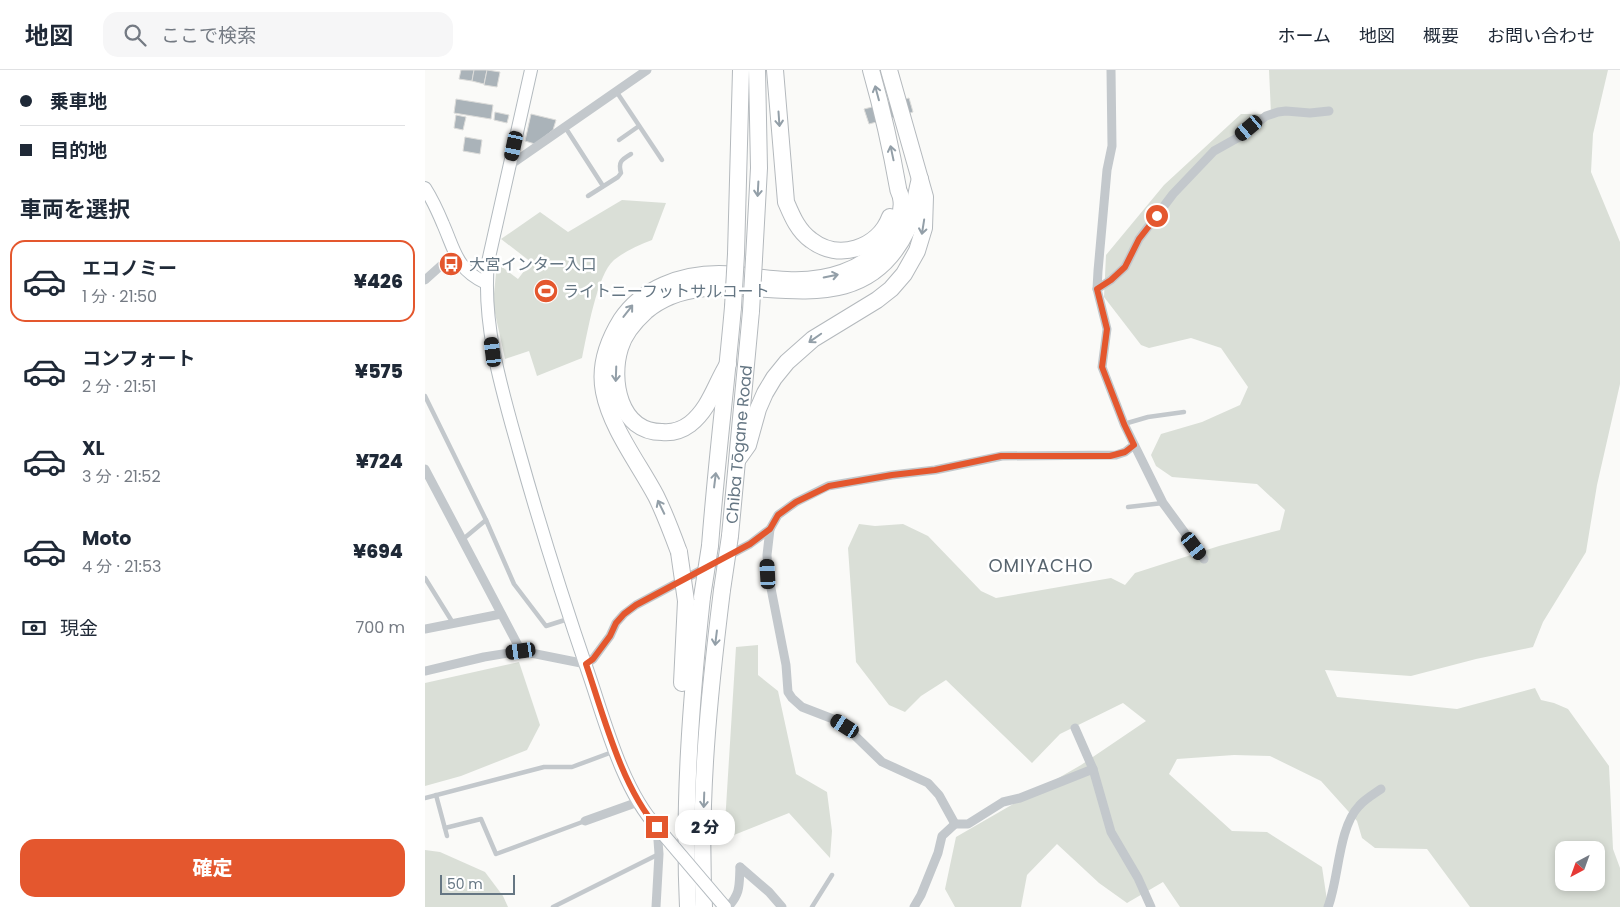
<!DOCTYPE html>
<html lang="ja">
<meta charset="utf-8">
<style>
body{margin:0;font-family:Poppins,"Noto Sans JP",sans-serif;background:#f6f6f7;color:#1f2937;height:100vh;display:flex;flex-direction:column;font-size:19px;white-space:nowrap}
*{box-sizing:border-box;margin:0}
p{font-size:16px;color:#747a83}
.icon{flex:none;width:28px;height:28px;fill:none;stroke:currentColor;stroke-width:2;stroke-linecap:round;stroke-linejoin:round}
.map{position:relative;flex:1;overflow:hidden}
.sheet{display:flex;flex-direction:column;background:#fff;width:425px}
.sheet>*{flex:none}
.banner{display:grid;align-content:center;height:110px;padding:0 20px;background:#fff}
.needle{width:32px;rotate:221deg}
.buttons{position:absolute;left:1130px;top:771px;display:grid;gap:10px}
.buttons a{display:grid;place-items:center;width:50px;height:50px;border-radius:10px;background:#fff;box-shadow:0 2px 8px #0003;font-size:25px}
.scale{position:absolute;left:15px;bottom:12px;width:75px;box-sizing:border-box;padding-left:5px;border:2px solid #657683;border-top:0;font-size:14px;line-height:18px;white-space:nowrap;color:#657683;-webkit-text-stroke:4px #fff;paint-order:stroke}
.end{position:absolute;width:22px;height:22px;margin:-11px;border:6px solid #e4572e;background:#fff;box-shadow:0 0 0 2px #fff}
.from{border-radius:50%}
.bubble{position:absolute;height:35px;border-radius:15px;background:#fff;box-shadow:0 2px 8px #0003;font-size:16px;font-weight:800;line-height:35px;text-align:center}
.car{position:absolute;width:15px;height:30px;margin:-15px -8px;border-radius:6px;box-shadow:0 0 4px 1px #0007;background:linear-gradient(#222 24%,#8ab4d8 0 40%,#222 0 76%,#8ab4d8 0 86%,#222 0)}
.banner b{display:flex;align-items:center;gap:18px;height:48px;font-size:19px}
.banner b+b{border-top:1px solid #e0e1e3}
.banner i{width:12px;height:12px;background:#1f2937}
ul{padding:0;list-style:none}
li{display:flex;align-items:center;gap:15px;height:82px;margin:0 10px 8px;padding:0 10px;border:2px solid transparent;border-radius:15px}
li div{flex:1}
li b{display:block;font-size:19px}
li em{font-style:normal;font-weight:800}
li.selected{border-color:#e4572e}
li>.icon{width:45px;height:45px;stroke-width:1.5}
h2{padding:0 20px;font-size:22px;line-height:60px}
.pay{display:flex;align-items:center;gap:12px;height:55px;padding:0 20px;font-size:19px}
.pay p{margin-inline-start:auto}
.button{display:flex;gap:10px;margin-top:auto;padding:10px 20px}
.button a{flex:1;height:58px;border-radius:15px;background:#e4572e;color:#fff;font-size:20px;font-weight:800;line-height:58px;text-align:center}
header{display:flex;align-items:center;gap:30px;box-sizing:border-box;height:70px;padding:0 25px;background:#fff;border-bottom:1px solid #e0e1e3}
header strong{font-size:24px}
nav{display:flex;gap:28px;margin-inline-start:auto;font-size:18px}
.search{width:350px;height:45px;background:#f6f6f7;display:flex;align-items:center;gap:12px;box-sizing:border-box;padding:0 18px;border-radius:15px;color:#747a83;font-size:19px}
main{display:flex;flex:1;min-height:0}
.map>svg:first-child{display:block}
</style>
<header>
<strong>地図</strong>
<div class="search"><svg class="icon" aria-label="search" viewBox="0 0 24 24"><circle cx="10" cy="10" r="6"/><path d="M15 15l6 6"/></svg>ここで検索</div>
<nav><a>ホーム</a><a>地図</a><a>概要</a><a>お問い合わせ</a></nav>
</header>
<main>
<section class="sheet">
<div class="banner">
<b><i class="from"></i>乗車地</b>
<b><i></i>目的地</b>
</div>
<h2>車両を選択</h2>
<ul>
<li class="selected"><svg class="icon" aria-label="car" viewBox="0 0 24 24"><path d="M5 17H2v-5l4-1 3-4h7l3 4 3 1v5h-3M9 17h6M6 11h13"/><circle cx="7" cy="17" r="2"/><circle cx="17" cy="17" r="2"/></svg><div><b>エコノミー</b><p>1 分 · 21:50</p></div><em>¥426</em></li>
<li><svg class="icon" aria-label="car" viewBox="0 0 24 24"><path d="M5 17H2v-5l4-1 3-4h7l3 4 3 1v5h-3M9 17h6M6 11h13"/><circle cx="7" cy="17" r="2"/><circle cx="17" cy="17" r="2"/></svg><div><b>コンフォート</b><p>2 分 · 21:51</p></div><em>¥575</em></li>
<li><svg class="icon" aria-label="car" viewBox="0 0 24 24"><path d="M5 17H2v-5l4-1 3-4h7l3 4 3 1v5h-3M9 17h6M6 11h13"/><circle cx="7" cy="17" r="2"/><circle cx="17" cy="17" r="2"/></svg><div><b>XL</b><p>3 分 · 21:52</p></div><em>¥724</em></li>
<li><svg class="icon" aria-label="car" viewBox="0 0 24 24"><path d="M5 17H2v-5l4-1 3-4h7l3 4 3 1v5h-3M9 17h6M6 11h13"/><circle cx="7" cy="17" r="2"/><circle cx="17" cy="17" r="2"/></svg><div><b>Moto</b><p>4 分 · 21:53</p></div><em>¥694</em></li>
</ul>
<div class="pay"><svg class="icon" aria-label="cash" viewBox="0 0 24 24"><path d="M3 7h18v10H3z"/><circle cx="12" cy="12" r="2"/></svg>現金<p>700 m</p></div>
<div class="button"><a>確定</a></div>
</section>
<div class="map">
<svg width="1195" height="837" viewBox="0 0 1195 837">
<rect width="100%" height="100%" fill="#fafaf8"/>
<g fill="#dadfd7" fill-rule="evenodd">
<path d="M 844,0 L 1183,0 L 1168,64 L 1166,102 L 1195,172 L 1195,314 L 1172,415 L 1161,482 L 1118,552 L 1108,577 L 1051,589 L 986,606 L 900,600 L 912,627 L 1032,639 L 1110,618 L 1116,630 L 1129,633 L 1143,639 L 1184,696 L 1188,779 L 1195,798 L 1195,837 L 1045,837 L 1002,779 L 950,778 L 937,768 L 932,751 L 896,711 L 845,686 L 809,685 L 752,689 L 744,704 L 807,761 L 842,762 L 897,797 L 903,837 L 755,837 L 738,812 L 702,833 L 674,813 L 632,774 L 602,805 L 596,837 L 530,837 L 520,819 L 531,767 L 656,695 L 721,651 L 698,633 L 635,664 L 607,693 L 521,610 L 496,626 L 480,642 L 464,635 L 431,592 L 423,478 L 434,454 L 450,456 L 478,454 L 503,466 L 556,521 L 571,528 L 686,508 L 700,515 L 710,503 L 794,476 L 855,460 L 860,440 L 832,414 L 747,407 L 731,396 L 726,385 L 736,364 L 777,352 L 815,335 L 823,317 L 796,278 L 766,268 L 724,278 L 716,275 L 679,227 L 681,185 L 739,115 L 816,44 L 846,44 ZM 1139,780 L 1171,780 L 1171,812 L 1139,812 Z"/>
<path d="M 197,130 L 241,133 L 227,170 C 214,175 200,181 189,190 C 172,204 162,265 157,288 L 112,306 L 104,281 L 80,289 L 68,234 L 72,193 L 93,209 L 106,192 L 76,169 L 115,142 L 143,162 Z"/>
<path d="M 333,575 L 333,605 L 353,621 L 371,704 L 402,722 L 407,761 L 405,788 L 364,743 L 299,769 L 311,577 Z"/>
<path d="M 94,592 L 115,655 L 102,680 L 36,706 L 0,716 L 0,613 Z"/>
<path d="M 0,780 L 15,782 L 60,802 L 78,826 L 83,837 L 0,837 Z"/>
</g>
<g fill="#aab3b9" stroke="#dcdcda">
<path d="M 36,0 L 49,0 L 47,11 L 34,9 Z"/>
<path d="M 49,0 L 62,0 L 59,14 L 47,11 Z"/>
<path d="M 62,0 L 75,2 L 72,17 L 59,15 Z"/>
<path d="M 484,28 L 488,42 L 444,54 L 439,39 Z"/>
<path d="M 31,29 L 68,35 L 66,49 L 29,43 Z"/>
<path d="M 70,42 L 84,45 L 82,53 L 69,50 Z"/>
<path d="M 106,44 L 131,50 L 128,60 L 110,74 L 100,71 Z"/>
<path d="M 31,45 L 41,47 L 38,60 L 29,58 Z"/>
<path d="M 40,67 L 57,70 L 55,84 L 38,81 Z"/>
</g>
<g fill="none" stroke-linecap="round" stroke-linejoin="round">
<g stroke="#b3babf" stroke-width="14">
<g id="secondary">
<path d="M 106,0 L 63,192 C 57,256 77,320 94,381 C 115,456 138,529 163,602 C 180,651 197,719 232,757"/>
<path d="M 0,118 C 7,129 13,142 18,154 C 30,181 31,199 61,213"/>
</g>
</g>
<g stroke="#b4b9bd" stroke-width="18">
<g id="highway">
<path d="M 350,0 L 361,132 C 367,146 373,161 386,170 C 413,191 453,179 465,147"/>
<path d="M 311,184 L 316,0"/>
<path d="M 329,189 L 334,98 L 332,0"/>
<path d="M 303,294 C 290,315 285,338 265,354 C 257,360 247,363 237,362 C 194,362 185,310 195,278 C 199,264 210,251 221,241 C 297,177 426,276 482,160 C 490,144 490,125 495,109"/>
<path d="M 313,389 L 323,375 L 333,339 L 340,323 L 349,308 L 362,292 L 388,269 L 452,230 L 466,219 L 479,204 L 492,181 L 499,158 L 500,127 L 464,0"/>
<path id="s1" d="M 305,466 L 326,241"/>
<path d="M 285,476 C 291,396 301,317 308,237"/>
<path d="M 254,482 C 247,463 240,444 231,426 C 214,394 186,358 179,322 C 174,297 183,271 196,250 C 217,218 257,204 294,204 C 317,204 339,209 362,210 C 400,212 439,201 463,171 C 471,161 479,141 476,128 C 476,125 473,121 473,118 C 466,78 457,39 446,0"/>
<path d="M 257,613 L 261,531"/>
<path d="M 263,837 C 258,733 266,630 277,527"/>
<path d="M 279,837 C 273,731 284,625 297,520"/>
</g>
</g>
<g stroke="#c3c8cc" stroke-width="4.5">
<path d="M 191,21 L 237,90"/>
<path d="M 140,57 L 178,116"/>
<path d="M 194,70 L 214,56"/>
<path d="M 163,126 L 193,107 L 196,103 C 193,92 196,90 206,84"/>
<path d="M 0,326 L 61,450 L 89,514 L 121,556 L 143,549"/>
<path d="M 699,354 L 723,347 L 759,342"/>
<path d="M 703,437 L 738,433"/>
<path d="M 37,470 L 61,450"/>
<path d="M 0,508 L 28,553"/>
<path d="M 11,725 L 22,766"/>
<path d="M 0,728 L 119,697 L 147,697 L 190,681"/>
<path d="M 20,758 L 56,749 L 71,784 L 160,751"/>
<path d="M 128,837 L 234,784"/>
<path d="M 387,837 L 407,805"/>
</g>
<g stroke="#c3c8cc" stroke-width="9">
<path d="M 686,0 L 687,76 L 682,100 L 673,201 L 672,219 L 682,259 L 677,297 L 699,354 L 738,433 L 779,489"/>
<path d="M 85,95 L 222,0"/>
<path d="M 0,210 L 29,184"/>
<path d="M 672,219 L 686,210 L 700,197 L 714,169 L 748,124 L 789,81 L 814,67 L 841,46 L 853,42 L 861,41 L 885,43 L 904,41"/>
<path d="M 0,399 L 96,581"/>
<path d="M 345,459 L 342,485 L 343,503 L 361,595 L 363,622 L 367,628 L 377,637 L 408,649 L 420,656 L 457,692 L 503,713 L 514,725 L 530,754"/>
<path d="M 0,559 L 76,544"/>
<path d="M 0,601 L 59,587 L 96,581 L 161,594 L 168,589 L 185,566 L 191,553 L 199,544 L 211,535 L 325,474 L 345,459 L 353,445 L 371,432 L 403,416 L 467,405 L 510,400 L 577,386 L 691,385 L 700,382 L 709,375"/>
<path d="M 650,658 L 668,699 L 686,762 L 713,808 L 726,837"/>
<path d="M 160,751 L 213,732"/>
<path d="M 315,797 L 344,822 L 357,837"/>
<path d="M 231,837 L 234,784 L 232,757"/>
<path d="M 303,837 C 316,823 314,815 315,797"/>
<path d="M 489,837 L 496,825 L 513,783 L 517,766 L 530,754 L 543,754 L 578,732 L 595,728 L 668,699"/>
<path d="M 903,837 C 914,809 913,758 934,736 C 940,729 949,724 956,719"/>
</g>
<use href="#secondary" stroke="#fff" stroke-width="12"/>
<use href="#highway" stroke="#fff" stroke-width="16"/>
<g stroke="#b3babf" stroke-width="14" stroke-linecap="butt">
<path id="secondary-bridge" d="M 232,757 L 300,837"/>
</g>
<g stroke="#b4b9bd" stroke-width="18" stroke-linecap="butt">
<g id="highway-bridge">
<path d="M 308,237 L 311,184"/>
<path d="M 326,241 L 329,189"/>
<path d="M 254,482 L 261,531"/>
<path d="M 297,520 L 305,466"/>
<path d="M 277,527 L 285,476"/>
</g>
</g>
<use href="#secondary-bridge" stroke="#fff" stroke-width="12"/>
<use href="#highway-bridge" stroke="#fff" stroke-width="16"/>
</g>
<defs><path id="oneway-shaft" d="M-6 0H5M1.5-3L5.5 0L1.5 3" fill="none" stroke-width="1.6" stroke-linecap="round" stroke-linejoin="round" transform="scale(1.25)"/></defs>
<g stroke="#939fa8">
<use href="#oneway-shaft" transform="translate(452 23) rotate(-105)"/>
<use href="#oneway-shaft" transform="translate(354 49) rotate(86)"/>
<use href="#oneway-shaft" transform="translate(467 83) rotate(-102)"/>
<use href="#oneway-shaft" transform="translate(333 119) rotate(93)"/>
<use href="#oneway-shaft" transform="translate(498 157) rotate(99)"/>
<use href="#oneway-shaft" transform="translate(406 206) rotate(-12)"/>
<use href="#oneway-shaft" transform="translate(203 241) rotate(-52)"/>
<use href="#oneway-shaft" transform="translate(390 268) rotate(145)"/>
<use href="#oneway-shaft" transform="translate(191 304) rotate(92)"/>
<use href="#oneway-shaft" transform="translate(290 410) rotate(-83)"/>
<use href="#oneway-shaft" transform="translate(236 437) rotate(-116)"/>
<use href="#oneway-shaft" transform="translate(291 568) rotate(97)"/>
<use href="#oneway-shaft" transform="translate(279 730) rotate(92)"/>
</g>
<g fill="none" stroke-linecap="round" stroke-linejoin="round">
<path stroke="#e4572e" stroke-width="6" d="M 232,757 C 197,718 178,644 161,594 L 168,589 L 185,566 L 191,553 L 199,544 L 211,535 L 325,474 L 345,459 L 353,445 L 371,432 L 404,416 L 467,405 L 510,400 L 576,386 L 685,386 L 700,382 L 709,375 L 699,354 L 677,297 L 682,259 L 672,219 L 686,210 L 700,197 L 714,169 L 732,146"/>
</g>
<defs>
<g id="bus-disc" transform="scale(1.25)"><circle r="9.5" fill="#e4572e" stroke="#fff"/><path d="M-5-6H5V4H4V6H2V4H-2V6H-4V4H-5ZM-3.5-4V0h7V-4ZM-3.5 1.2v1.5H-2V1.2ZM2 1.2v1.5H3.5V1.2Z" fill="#fff"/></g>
<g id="stadium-disc" transform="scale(1.25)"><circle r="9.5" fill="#e4572e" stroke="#fff"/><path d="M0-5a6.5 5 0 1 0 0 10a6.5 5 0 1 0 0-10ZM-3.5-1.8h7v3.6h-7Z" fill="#fff"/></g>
</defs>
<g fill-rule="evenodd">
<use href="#bus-disc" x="26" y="194"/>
<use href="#stadium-disc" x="121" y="221"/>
</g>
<g text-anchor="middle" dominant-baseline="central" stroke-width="5" stroke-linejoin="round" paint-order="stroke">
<g font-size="16" fill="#657683" stroke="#fff" text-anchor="start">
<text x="44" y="194">大宮インター入口</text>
<text x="138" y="221">ライトニーフットサルコート</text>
</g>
<g font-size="16" fill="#657683" stroke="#fff">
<text stroke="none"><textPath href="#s1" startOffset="92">Chiba Tōgane Road</textPath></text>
</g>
<g font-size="18" letter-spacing="1" fill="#57646e" stroke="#fff">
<text x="616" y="495">OMIYACHO</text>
</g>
</g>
</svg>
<div class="buttons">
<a><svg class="needle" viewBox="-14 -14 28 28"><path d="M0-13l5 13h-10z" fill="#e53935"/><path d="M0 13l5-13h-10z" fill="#747a83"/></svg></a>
</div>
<div class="scale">50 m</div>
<i class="end from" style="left:732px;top:146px"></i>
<i class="end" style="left:232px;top:757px"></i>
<div class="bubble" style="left:250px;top:740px;width:60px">2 分</div>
<i class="car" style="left:824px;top:58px;rotate:230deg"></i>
<i class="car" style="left:89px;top:76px;rotate:192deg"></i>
<i class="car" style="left:68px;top:282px;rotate:353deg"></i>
<i class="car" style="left:769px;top:476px;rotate:143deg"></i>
<i class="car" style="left:343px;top:504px;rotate:357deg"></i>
<i class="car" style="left:96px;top:581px;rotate:262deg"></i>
<i class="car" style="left:420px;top:656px;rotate:302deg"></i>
</div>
</main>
